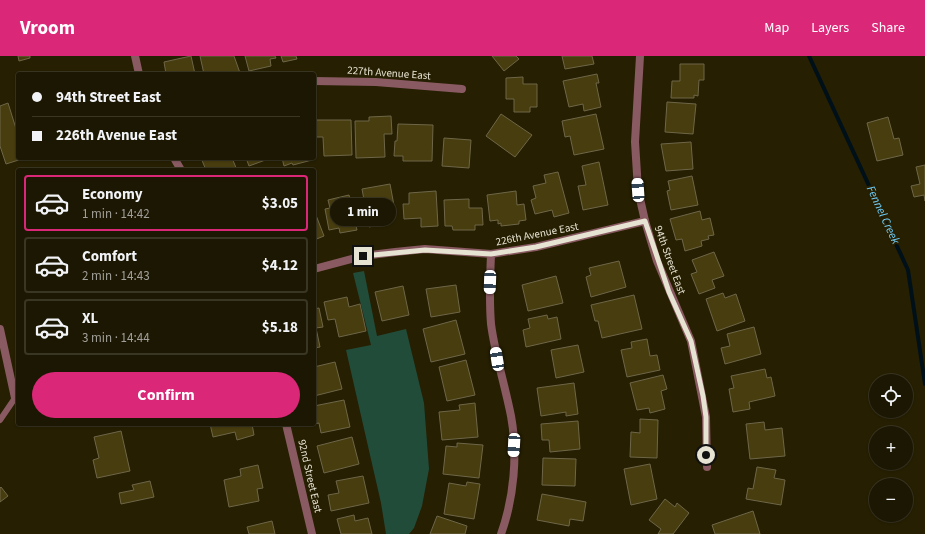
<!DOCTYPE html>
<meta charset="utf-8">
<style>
body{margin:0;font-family:"Source Sans 3",sans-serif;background:#292411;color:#f1f3f6;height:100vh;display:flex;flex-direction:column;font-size:15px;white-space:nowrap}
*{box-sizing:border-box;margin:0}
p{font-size:13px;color:#a09f99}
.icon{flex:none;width:22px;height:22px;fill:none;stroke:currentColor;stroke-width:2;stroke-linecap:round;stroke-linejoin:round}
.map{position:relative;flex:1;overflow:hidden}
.side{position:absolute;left:16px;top:112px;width:300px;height:258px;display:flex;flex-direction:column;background:#1c1702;border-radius:4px;box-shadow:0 1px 3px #0004,0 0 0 1px #3a3624}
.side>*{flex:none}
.banner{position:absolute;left:16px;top:16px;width:300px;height:88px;border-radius:4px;box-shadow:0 1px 3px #0004,0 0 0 1px #3a3624;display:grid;align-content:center;height:88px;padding:0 16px;background:#1c1702}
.controls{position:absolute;left:869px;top:318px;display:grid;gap:8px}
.controls a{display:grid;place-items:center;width:44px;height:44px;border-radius:50%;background:#1c1702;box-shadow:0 1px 3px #0004,0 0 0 1px #3a3624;font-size:20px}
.end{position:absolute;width:18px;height:18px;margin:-9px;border:5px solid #e6e3d2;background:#111;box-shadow:0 0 0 2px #111}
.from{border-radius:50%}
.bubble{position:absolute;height:28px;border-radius:14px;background:#1c1702;box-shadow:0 1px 3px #0004,0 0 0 1px #3a3624;font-size:13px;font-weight:700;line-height:28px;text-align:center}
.car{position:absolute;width:12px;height:24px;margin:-12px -6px;border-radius:5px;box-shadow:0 0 3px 1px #0007;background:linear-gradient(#fff 24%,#345 0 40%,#fff 0 76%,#345 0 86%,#fff 0)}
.banner b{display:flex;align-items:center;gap:14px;height:38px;font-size:15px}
.banner b+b{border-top:1px solid #3a3624}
.banner i{width:10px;height:10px;background:#f1f3f6}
ul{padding:7px 0 0;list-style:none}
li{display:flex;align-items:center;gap:12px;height:56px;margin:0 8px 6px;padding:0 8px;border:2px solid #3a3624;border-radius:4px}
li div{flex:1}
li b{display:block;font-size:15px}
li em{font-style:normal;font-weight:700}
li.on{border-color:#db2777}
li>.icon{width:36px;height:36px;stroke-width:1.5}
.primary-button{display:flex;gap:8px;margin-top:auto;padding:8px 16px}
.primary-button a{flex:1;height:46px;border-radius:24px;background:#db2777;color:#fff;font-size:16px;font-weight:700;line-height:46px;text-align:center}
header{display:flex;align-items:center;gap:24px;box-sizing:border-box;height:56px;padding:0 20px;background:#db2777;color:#fff}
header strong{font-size:19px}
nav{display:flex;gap:22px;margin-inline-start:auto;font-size:14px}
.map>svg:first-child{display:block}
</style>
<header>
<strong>Vroom</strong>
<nav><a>Map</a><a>Layers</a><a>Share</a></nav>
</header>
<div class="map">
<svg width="925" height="478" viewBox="0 0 925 478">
<rect width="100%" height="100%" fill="#261f02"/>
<path fill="#224c3a" d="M 364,215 L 377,280 L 406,273 L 424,347 L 429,413 L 422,450 L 414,472 L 409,478 L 386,478 L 381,447 L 346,294 L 371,289 L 353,217 Z"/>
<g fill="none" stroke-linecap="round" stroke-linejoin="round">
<path stroke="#001018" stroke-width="4" d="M 809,0 L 908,214 L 925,328"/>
</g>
<g fill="#473d0f" stroke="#6e6648">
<path d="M 18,0 L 30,0 L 30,2 L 19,5 Z"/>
<path d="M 191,0 L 195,18 L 166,18 L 164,6 Z"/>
<path d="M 200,0 L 234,0 L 240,17 L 204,18 Z"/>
<path d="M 245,0 L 275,0 L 276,2 L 270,3 L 271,10 L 249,15 Z"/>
<path d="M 281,0 L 296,0 L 297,3 L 283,6 Z"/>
<path d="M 492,0 L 516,0 L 519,3 L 504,15 Z"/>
<path d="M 562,0 L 592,0 L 594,8 L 565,13 Z"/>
<path d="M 680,8 L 704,8 L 704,24 L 699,24 L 698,40 L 694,39 L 694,42 L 671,42 L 672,25 L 680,25 Z"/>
<path d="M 597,18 L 599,27 L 596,27 L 601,51 L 584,55 L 583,48 L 569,51 L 563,25 Z"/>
<path d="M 523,21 L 523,28 L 537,28 L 537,51 L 530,51 L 530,56 L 514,56 L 514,43 L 506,43 L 506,22 Z"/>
<path d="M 667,46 L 696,48 L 693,78 L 665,76 Z"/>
<path d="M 8,47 L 18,79 L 18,102 L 25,102 L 6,108 L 0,90 L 0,50 Z"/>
<path d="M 501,58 L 532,79 L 515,101 L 486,80 Z"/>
<path d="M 596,58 L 604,93 L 574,99 L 570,80 L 565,81 L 562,65 Z"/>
<path d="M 391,60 L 392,78 L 384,78 L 385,101 L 356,102 L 355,65 L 369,65 L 369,61 Z"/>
<path d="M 888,61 L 894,83 L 899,82 L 903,99 L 877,105 L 867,67 Z"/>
<path d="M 316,64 L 351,64 L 352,99 L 324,100 L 323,81 L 316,81 Z"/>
<path d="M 398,68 L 433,69 L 432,105 L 403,105 L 403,100 L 394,100 L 395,85 L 397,85 Z"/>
<path d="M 444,82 L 471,84 L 469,112 L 442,110 Z"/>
<path d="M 691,86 L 693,113 L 666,115 L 661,88 Z"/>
<path d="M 201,102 L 232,102 L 237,114 L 206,114 Z"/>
<path d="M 246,102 L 271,102 L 249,110 Z"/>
<path d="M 282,102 L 311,102 L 312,104 L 293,109 L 292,107 L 284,110 Z"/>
<path d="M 599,106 L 608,149 L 583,154 L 578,130 L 586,129 L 582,110 Z"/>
<path d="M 925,109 L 925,145 L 924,139 L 914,141 L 911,130 L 920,128 L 916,111 Z"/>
<path d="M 558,116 L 569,157 L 554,161 L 552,154 L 535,158 L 531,144 L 536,142 L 533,130 L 546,127 L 544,119 Z"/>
<path d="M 692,120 L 698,149 L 671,154 L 667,135 L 670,134 L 668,125 Z"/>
<path d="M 390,128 L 395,155 L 383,157 L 385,168 L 369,171 L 362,133 Z"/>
<path d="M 436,135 L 438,170 L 421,171 L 421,162 L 404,163 L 403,148 L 409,148 L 409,137 Z"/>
<path d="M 516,135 L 517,149 L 524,148 L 526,164 L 519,165 L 519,168 L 501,170 L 501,167 L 498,168 L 498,164 L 490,165 L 487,139 Z"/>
<path d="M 349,139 L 357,174 L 340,177 L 339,172 L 329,174 L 325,153 L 330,152 L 328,144 Z"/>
<path d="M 469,143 L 469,152 L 482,152 L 483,169 L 475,169 L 475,174 L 453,174 L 452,170 L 445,170 L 444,144 Z"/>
<path d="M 314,154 L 324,180 L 314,184 Z"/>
<path d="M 700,155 L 702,164 L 710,162 L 714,179 L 708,180 L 709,183 L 701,185 L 702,190 L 685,195 L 682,183 L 676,184 L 670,163 Z"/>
<path d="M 714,196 L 724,220 L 712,224 L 715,232 L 699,238 L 691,218 L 697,216 L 692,204 Z"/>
<path d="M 619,205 L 626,231 L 591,241 L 586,221 L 591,219 L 589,212 Z"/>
<path d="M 556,220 L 563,247 L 528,255 L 522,229 Z"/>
<path d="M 456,229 L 460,256 L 431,261 L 426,233 Z"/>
<path d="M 403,230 L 409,259 L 382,265 L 375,236 Z"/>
<path d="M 723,237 L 725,242 L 736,238 L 745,265 L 717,275 L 706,243 Z"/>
<path d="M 634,239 L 642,273 L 602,282 L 598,265 L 595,265 L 591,249 Z"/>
<path d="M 347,241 L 349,251 L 360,248 L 366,275 L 339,281 L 335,263 L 328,264 L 324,246 Z"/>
<path d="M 319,252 L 323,271 L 316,272 L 320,291 L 314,292 L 314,253 Z"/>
<path d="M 547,259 L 548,263 L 557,261 L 561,283 L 526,291 L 523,274 L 530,272 L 528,263 Z"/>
<path d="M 456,264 L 465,298 L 431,306 L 423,273 Z"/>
<path d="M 754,271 L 761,298 L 725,308 L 721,292 L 730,290 L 727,278 Z"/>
<path d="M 647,283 L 650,300 L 657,299 L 660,314 L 627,321 L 621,294 L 632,292 L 631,286 Z"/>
<path d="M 578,289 L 584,316 L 556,322 L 551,294 Z"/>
<path d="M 466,304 L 475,339 L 447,345 L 439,311 Z"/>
<path d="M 335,306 L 342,333 L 314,340 L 314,311 Z"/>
<path d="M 765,313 L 767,322 L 771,321 L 775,340 L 749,346 L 750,353 L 733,356 L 729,333 L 734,332 L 731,320 Z"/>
<path d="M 663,319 L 667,333 L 661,335 L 665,353 L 650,357 L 649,352 L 637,354 L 630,327 Z"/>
<path d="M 574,327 L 578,358 L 566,360 L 566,356 L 541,360 L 537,332 Z"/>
<path d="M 344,344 L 350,371 L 321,377 L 319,367 L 314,368 L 314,350 Z"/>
<path d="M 475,347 L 478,381 L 442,384 L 439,356 L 460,354 L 459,349 Z"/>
<path d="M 640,363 L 658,364 L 657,402 L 630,401 L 631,376 L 640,377 Z"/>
<path d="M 578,365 L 580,393 L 550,396 L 549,384 L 542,384 L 541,368 Z"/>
<path d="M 764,366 L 765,374 L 782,372 L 785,400 L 750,403 L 746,368 Z"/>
<path d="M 210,368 L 252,368 L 254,379 L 237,384 L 235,376 L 213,381 Z"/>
<path d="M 121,375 L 130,415 L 97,422 L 93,404 L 99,402 L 94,381 Z"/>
<path d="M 352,381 L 359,408 L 324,417 L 317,390 Z"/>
<path d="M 457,387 L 483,389 L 479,422 L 443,418 L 446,390 L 457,391 Z"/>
<path d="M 543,402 L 576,403 L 575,430 L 542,429 Z"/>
<path d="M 650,408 L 657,443 L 631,449 L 624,413 Z"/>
<path d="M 258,409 L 263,432 L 257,433 L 259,445 L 229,451 L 224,424 L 241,420 L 240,413 Z"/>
<path d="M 757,411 L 776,414 L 774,422 L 785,424 L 781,449 L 746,443 L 748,432 L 753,433 Z"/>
<path d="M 363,420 L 369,447 L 331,455 L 328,439 L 339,437 L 336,425 Z"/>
<path d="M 150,425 L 154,441 L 121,448 L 119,437 L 134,434 L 132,429 Z"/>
<path d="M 467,426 L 480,428 L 474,463 L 444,458 L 449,427 L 466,430 Z"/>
<path d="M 1,431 L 8,440 L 0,446 L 0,432 Z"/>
<path d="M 542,438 L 586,446 L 583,465 L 570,463 L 569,470 L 537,464 Z"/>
<path d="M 665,443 L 675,451 L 677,447 L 689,457 L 673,478 L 658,478 L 661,473 L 649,464 Z"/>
<path d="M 753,455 L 760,478 L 715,478 L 712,469 Z"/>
<path d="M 354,459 L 355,465 L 368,462 L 372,478 L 341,478 L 337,463 Z"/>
<path d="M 437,460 L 467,470 L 465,478 L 430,478 Z"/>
<path d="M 272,465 L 275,478 L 249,478 L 247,471 Z"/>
</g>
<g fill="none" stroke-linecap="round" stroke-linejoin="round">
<path stroke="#895a61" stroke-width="6" d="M 0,364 L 15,342"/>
<g stroke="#895a61" stroke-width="8">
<path d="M 135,0 L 139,18"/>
<path d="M 640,0 L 635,86 L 638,134 L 645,165 L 657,205 L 691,285 L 706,361 L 707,411"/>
<path d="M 314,25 L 376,26 L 462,33"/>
<path d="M 174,102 L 181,114"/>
<path d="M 491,198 C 490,221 489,244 491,268 C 495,299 505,329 511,360 C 518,398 514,442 501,478"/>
<path d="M 314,213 L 363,200 L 395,196 L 425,193 L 491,198 L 536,191 L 645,165"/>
<path d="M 0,273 L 15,342"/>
<path d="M 286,368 L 312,478"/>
</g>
</g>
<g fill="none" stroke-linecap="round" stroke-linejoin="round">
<path stroke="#e6e3d2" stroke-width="5" d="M 363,200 L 425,194 L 491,198 L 536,191 L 645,165 L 669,236 L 691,285 L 703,340 L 706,361 L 706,399"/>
</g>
<g text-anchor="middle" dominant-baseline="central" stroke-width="4" stroke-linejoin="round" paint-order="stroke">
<g font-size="11" fill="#e6e3d2" stroke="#261f02">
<text transform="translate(389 17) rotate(4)">227th Avenue East</text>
<text transform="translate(537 178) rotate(-11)">226th Avenue East</text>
<text transform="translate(670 204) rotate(70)">94th Street East</text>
<text transform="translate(310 420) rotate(77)">92nd Street East</text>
</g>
<g font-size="12" font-style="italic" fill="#72d0fc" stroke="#261f02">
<text transform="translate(883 159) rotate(65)">Fennel Creek</text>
</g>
</g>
</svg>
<div class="controls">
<a><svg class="icon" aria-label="locate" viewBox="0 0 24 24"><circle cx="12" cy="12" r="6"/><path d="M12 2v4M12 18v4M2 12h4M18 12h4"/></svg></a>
<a>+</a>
<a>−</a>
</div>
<i class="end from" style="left:706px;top:399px"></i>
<i class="end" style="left:363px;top:200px"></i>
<div class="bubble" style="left:330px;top:142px;width:66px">1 min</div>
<i class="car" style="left:638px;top:134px;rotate:356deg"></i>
<i class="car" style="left:490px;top:226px;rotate:182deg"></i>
<i class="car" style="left:497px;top:303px;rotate:351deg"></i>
<i class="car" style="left:514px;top:389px;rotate:183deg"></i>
<div class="banner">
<b><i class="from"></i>94th Street East</b>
<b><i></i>226th Avenue East</b>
</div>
<section class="side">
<ul>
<li class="on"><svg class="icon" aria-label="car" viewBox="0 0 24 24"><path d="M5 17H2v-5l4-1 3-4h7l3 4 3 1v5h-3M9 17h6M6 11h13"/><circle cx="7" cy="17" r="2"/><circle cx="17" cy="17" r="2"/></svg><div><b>Economy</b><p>1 min · 14:42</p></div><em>$3.05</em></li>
<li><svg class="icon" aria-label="car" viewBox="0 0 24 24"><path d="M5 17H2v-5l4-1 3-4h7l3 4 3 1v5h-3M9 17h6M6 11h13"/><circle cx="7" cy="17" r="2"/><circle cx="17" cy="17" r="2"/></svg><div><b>Comfort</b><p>2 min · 14:43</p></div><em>$4.12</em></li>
<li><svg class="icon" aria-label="car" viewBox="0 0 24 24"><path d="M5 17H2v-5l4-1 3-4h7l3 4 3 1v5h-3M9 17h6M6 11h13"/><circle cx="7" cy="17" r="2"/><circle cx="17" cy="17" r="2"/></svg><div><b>XL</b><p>3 min · 14:44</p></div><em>$5.18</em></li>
</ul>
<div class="primary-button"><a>Confirm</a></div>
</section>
</div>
